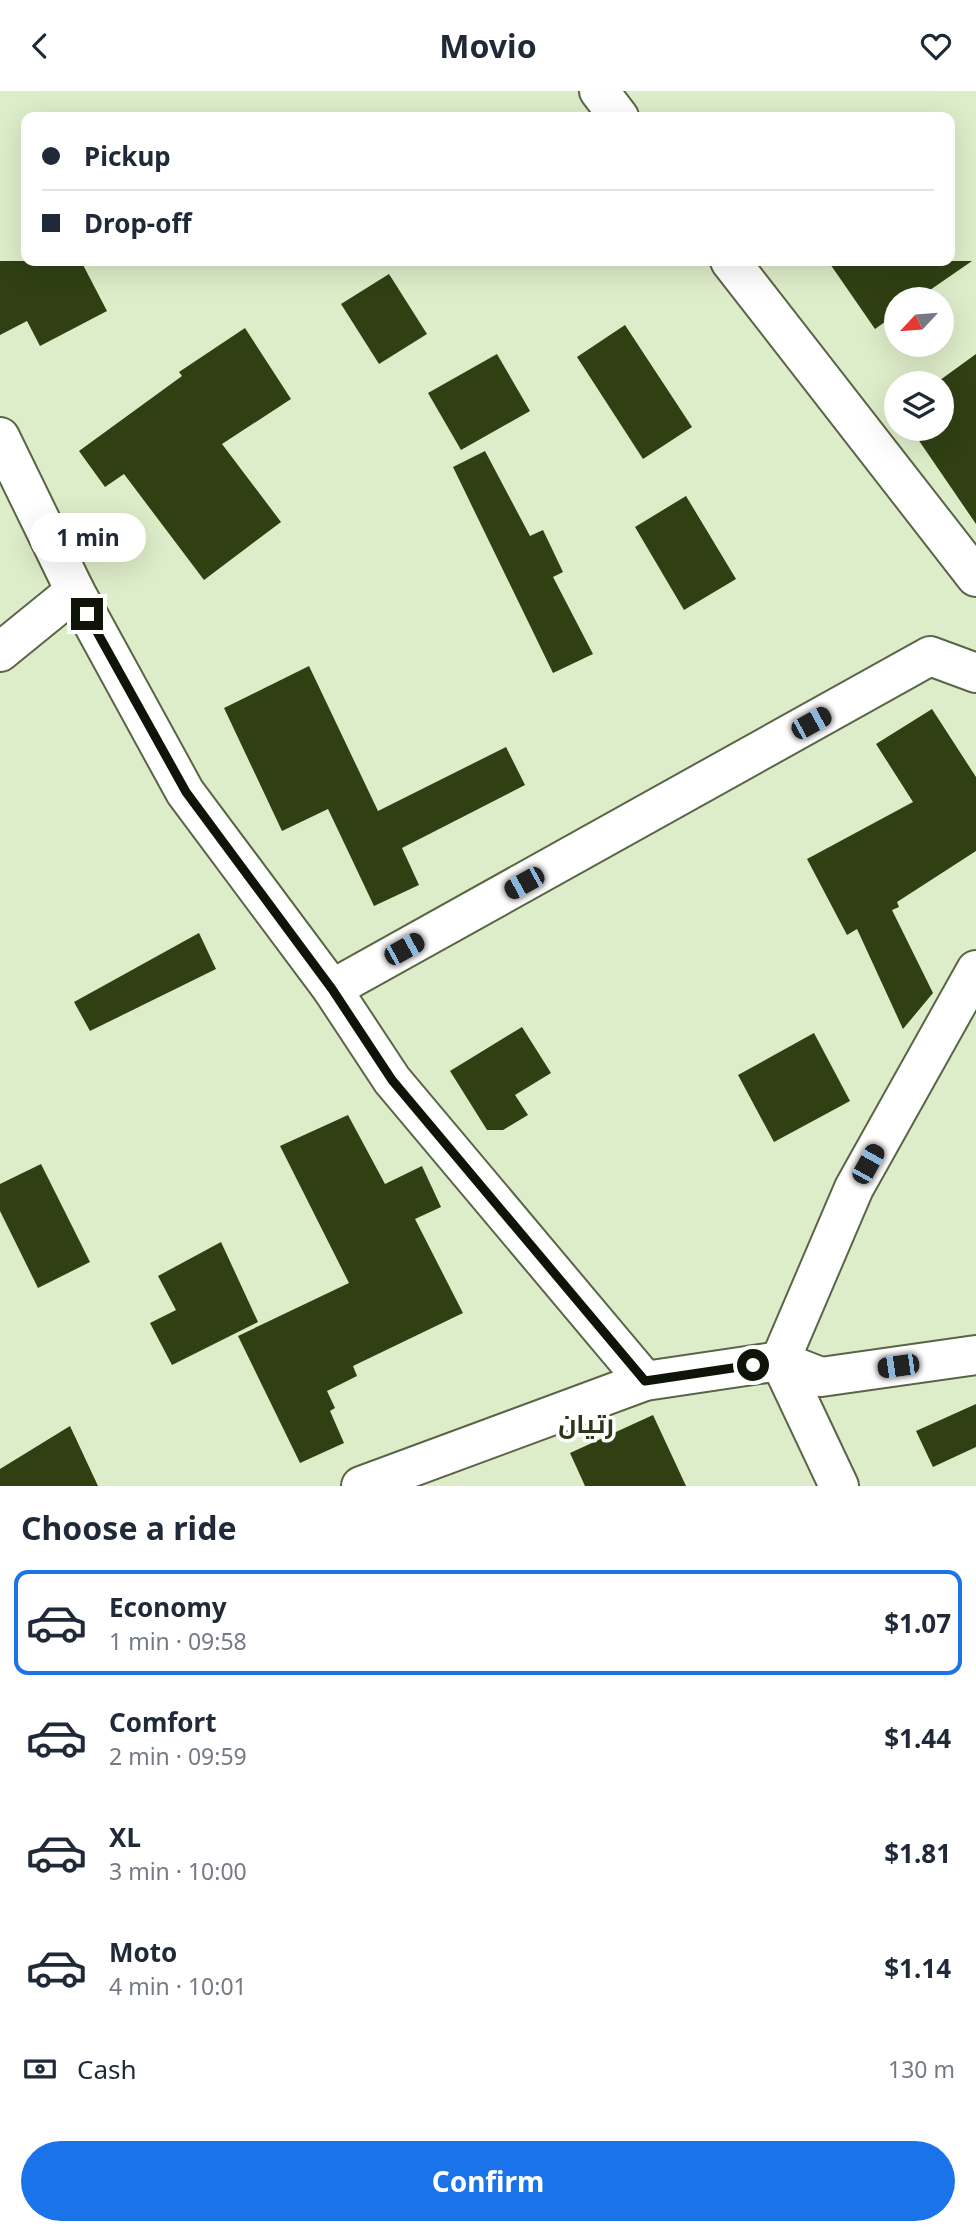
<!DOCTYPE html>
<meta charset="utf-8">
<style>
body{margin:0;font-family:"Noto Sans",Cairo,sans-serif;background:#f2f2f3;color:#1f2937;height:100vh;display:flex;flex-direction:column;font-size:26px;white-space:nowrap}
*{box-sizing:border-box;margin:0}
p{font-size:23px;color:#747a83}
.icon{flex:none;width:38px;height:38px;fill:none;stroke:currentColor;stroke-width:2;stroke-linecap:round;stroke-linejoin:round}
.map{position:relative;height:1395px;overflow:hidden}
.panel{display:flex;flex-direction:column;background:#fff;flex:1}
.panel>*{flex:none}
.hud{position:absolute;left:21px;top:21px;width:934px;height:154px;border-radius:14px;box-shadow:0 7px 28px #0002;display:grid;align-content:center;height:154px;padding:0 21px;background:#fff}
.needle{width:46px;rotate:244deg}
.fabs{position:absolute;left:884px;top:196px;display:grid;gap:14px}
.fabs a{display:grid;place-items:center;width:70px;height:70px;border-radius:50%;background:#fff;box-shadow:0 7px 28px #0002;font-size:35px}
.end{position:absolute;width:32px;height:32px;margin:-16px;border:9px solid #0f1408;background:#fff;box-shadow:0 0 0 4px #fff}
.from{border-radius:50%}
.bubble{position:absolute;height:49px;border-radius:24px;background:#fff;box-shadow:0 7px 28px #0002;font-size:23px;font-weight:700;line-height:49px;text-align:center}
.car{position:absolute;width:21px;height:42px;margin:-21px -10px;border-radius:9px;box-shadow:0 0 5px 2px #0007;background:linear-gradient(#222 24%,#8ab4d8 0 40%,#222 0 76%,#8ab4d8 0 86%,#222 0)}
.hud b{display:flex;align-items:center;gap:24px;height:66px;font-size:26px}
.hud b+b{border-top:2px solid #e0e1e3}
.hud i{width:18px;height:18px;background:#1f2937}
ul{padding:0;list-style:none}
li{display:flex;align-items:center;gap:21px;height:105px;margin:0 14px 10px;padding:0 7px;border:4px solid transparent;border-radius:14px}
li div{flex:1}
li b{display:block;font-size:26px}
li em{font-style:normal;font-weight:700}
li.on{border-color:#1a73e8}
li>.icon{width:63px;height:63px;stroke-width:1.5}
h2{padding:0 21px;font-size:32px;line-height:84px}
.pay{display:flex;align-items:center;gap:18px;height:77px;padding:0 21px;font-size:26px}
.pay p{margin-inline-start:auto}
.cta{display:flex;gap:14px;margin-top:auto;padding:14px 21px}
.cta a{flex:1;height:80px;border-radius:42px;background:#1a73e8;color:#fff;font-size:28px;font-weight:700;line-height:80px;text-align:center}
header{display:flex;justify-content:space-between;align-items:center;height:91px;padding:0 21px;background:#fff;font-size:32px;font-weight:700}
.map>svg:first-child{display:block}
</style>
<header><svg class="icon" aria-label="back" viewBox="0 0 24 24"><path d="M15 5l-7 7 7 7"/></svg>Movio<svg class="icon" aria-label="heart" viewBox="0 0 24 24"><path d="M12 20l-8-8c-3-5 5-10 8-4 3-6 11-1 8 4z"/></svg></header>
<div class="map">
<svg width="976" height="1395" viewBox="0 0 976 1395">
<rect width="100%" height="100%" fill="#ddecc9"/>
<g fill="#304013">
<path d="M 0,170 L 81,170 L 107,220 L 40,255 L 27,230 L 0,244 Z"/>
<path d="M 828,170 L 972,170 L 917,208 L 896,208 L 896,223 L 875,238 Z"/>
<path d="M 389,183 L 427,243 L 379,273 L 341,213 Z"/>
<path d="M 625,234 L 692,336 L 643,368 L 577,266 Z"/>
<path d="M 245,237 L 291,308 L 222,353 L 281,431 L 204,489 L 124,383 L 105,396 L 79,360 L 182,285 L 179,281 Z"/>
<path d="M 497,263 L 530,320 L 461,359 L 428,302 Z"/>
<path d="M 976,263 L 976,433 L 911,338 L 942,338 L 942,292 L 936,292 Z"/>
<path d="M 485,360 L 530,445 L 543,439 L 563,481 L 553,486 L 593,563 L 553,582 L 453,376 Z"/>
<path d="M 686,405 L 736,488 L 684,519 L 635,436 Z"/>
<path d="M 309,575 L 378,720 L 506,656 L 525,694 L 402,757 L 419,794 L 374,815 L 328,718 L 282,740 L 224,617 Z"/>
<path d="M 932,618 L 976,686 L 976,760 L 897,811 L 899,816 L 892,819 L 933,902 L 903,938 L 857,838 L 847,844 L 807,768 L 913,711 L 876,653 Z"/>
<path d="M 199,842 L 216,878 L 90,940 L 74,911 Z"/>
<path d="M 522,936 L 551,982 L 515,1004 L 528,1024 L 503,1039 L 487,1039 L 450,980 Z"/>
<path d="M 814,942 L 850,1010 L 774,1051 L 738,984 Z"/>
<path d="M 348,1024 L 385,1093 L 422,1075 L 441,1116 L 415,1128 L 463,1222 L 353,1275 L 357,1285 L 327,1300 L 335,1317 L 330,1320 L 344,1352 L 300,1372 L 238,1245 L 349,1192 L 280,1055 Z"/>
<path d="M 41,1073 L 90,1171 L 38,1197 L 0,1120 L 0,1093 Z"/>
<path d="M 221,1151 L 258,1231 L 172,1274 L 150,1232 L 176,1219 L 158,1185 Z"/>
<path d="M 976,1313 L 976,1356 L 933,1376 L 916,1340 Z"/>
<path d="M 653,1324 L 686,1395 L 585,1395 L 570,1362 Z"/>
<path d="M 70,1335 L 98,1395 L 0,1395 L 0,1378 Z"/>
</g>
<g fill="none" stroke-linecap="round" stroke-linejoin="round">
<g stroke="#596546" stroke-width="42">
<g id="minor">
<path d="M 599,0 L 619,26"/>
<path d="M 730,170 L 976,486"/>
<path d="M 0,346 L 75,500 L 185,701 L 332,898 L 392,989 L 645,1290"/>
<path d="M 0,561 L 75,500"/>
<path d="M 976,879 L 854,1097 L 780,1270 L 821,1286 L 976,1264"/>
<path d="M 332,898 L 930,565 L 976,582"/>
<path d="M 361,1395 L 645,1290 L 780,1270 L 839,1395"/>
</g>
</g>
<use href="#minor" stroke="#fff" stroke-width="38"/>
</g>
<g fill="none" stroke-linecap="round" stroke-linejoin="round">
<path stroke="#0f1408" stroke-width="9" d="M 87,523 L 186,701 L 332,898 L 392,989 L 645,1290 L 753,1274"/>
</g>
<g text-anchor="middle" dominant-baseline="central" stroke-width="7" stroke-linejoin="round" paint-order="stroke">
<g font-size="26" font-weight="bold" fill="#2c371a" stroke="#fff">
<text x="586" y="1332">رتيان</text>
</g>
</g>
</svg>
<div class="fabs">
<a><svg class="needle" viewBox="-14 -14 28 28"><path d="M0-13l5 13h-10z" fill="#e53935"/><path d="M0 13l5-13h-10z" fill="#747a83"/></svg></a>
<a><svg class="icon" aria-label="layers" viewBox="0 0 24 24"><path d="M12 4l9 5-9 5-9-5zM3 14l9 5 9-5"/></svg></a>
</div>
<i class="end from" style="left:753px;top:1274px"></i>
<i class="end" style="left:87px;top:523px"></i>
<div class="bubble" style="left:30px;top:422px;width:116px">1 min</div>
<i class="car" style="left:811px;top:632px;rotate:61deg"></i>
<i class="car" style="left:524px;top:792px;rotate:241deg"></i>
<i class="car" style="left:404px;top:858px;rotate:61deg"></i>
<i class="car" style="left:868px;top:1073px;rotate:29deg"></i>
<i class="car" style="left:898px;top:1275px;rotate:262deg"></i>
<div class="hud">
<b><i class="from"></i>Pickup</b>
<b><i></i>Drop-off</b>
</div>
</div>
<section class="panel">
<h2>Choose a ride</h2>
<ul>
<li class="on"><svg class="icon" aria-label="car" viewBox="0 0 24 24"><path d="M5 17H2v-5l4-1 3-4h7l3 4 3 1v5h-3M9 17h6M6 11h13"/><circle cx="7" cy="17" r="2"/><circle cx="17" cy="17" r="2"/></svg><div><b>Economy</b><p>1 min · 09:58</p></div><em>$1.07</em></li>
<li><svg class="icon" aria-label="car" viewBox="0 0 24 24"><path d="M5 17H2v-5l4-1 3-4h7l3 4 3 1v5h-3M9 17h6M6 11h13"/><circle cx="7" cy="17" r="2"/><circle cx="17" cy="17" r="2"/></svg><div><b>Comfort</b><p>2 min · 09:59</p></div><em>$1.44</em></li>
<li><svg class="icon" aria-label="car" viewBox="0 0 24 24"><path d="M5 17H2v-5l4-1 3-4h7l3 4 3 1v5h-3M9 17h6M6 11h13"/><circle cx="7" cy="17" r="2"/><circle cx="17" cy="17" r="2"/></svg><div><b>XL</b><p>3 min · 10:00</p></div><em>$1.81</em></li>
<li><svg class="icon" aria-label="car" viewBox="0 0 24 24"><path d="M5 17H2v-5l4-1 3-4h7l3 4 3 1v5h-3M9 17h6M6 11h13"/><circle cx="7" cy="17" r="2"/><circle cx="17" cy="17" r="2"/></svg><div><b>Moto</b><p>4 min · 10:01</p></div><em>$1.14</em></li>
</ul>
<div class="pay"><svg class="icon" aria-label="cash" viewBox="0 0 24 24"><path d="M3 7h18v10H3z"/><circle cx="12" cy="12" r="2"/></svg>Cash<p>130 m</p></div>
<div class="cta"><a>Confirm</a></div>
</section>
